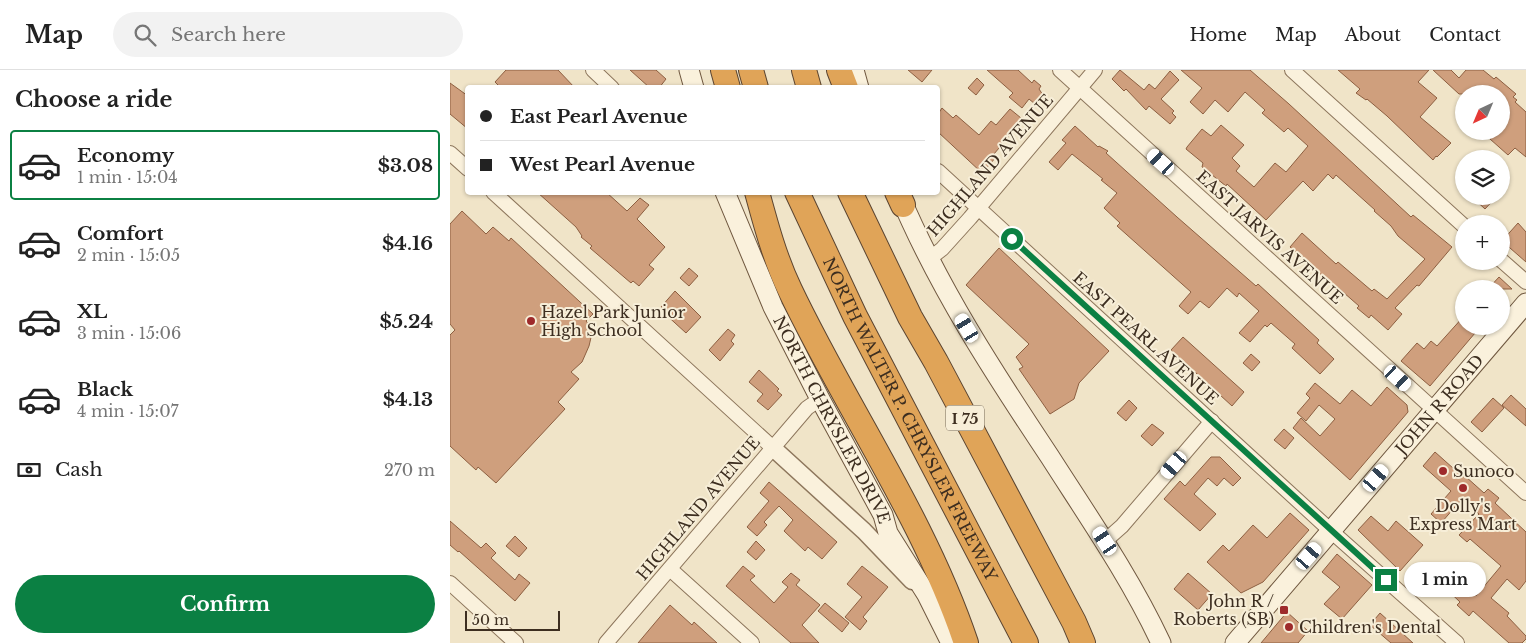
<!DOCTYPE html>
<meta charset="utf-8">
<style>
body{margin:0;font-family:"Libre Baskerville",serif;background:#f2f2f2;color:#222;height:100vh;display:flex;flex-direction:column;font-size:19px;white-space:nowrap}
*{box-sizing:border-box;margin:0}
p{font-size:16px;color:#767676}
.icon{flex:none;width:28px;height:28px;fill:none;stroke:currentColor;stroke-width:2;stroke-linecap:round;stroke-linejoin:round}
.map{position:relative;flex:1;overflow:hidden}
.details{display:flex;flex-direction:column;background:#fff;width:450px}
.details>*{flex:none}
.top-card{position:absolute;left:15px;top:15px;width:475px;height:110px;border-radius:5px;box-shadow:0 1px 4px #0004;display:grid;align-content:center;height:110px;padding:0 15px;background:#fff}
.needle{width:32px;rotate:224deg}
.tools{position:absolute;left:1005px;top:15px;display:grid;gap:10px}
.tools a{display:grid;place-items:center;width:55px;height:55px;border-radius:50%;background:#fff;box-shadow:0 1px 4px #0004;font-size:25px}
.scale{position:absolute;left:15px;bottom:12px;width:95px;box-sizing:border-box;padding-left:5px;border:2px solid #3d2e20;border-top:0;font-size:14px;line-height:18px;white-space:nowrap;color:#3d2e20;-webkit-text-stroke:4px #f7eed8;paint-order:stroke}
.end{position:absolute;width:22px;height:22px;margin:-11px;border:6px solid #0b8043;background:#fff;box-shadow:0 0 0 2px #fff}
.from{border-radius:50%}
.bubble{position:absolute;height:35px;border-radius:18px;background:#fff;box-shadow:0 1px 4px #0004;font-size:16px;font-weight:700;line-height:35px;text-align:center}
.car{position:absolute;width:15px;height:30px;margin:-15px -8px;border-radius:6px;box-shadow:0 0 4px 1px #0007;background:linear-gradient(#fff 24%,#345 0 40%,#fff 0 76%,#345 0 86%,#fff 0)}
.top-card b{display:flex;align-items:center;gap:18px;height:48px;font-size:19px}
.top-card b+b{border-top:1px solid #e0e0e0}
.top-card i{width:12px;height:12px;background:#222}
ul{padding:0;list-style:none}
li{display:flex;align-items:center;gap:15px;height:70px;margin:0 10px 8px;padding:0 5px;border:2px solid transparent;border-radius:5px}
li div{flex:1}
li b{display:block;font-size:19px}
li em{font-style:normal;font-weight:700}
li.current{border-color:#0b8043}
li>.icon{width:45px;height:45px;stroke-width:1.5}
h2{padding:0 15px;font-size:22px;line-height:60px}
.pay{display:flex;align-items:center;gap:12px;height:55px;padding:0 15px;font-size:19px}
.pay p{margin-inline-start:auto}
.button{display:flex;gap:10px;margin-top:auto;padding:10px 15px}
.button a{flex:1;height:58px;border-radius:30px;background:#0b8043;color:#fff;font-size:20px;font-weight:700;line-height:58px;text-align:center}
header{display:flex;align-items:center;gap:30px;box-sizing:border-box;height:70px;padding:0 25px;background:#fff;border-bottom:1px solid #e0e0e0}
header strong{font-size:24px}
nav{display:flex;gap:28px;margin-inline-start:auto;font-size:18px}
.search{width:350px;height:45px;background:#f2f2f2;display:flex;align-items:center;gap:12px;box-sizing:border-box;padding:0 18px;border-radius:28px;color:#767676;font-size:19px}
main{display:flex;flex:1;min-height:0}
.map>svg:first-child{display:block}
</style>
<header>
<strong>Map</strong>
<div class="search"><svg class="icon" aria-label="search" viewBox="0 0 24 24"><circle cx="10" cy="10" r="6"/><path d="M15 15l6 6"/></svg>Search here</div>
<nav><a>Home</a><a>Map</a><a>About</a><a>Contact</a></nav>
</header>
<main>
<section class="details">
<h2>Choose a ride</h2>
<ul>
<li class="current"><svg class="icon" aria-label="car" viewBox="0 0 24 24"><path d="M5 17H2v-5l4-1 3-4h7l3 4 3 1v5h-3M9 17h6M6 11h13"/><circle cx="7" cy="17" r="2"/><circle cx="17" cy="17" r="2"/></svg><div><b>Economy</b><p>1 min · 15:04</p></div><em>$3.08</em></li>
<li><svg class="icon" aria-label="car" viewBox="0 0 24 24"><path d="M5 17H2v-5l4-1 3-4h7l3 4 3 1v5h-3M9 17h6M6 11h13"/><circle cx="7" cy="17" r="2"/><circle cx="17" cy="17" r="2"/></svg><div><b>Comfort</b><p>2 min · 15:05</p></div><em>$4.16</em></li>
<li><svg class="icon" aria-label="car" viewBox="0 0 24 24"><path d="M5 17H2v-5l4-1 3-4h7l3 4 3 1v5h-3M9 17h6M6 11h13"/><circle cx="7" cy="17" r="2"/><circle cx="17" cy="17" r="2"/></svg><div><b>XL</b><p>3 min · 15:06</p></div><em>$5.24</em></li>
<li><svg class="icon" aria-label="car" viewBox="0 0 24 24"><path d="M5 17H2v-5l4-1 3-4h7l3 4 3 1v5h-3M9 17h6M6 11h13"/><circle cx="7" cy="17" r="2"/><circle cx="17" cy="17" r="2"/></svg><div><b>Black</b><p>4 min · 15:07</p></div><em>$4.13</em></li>
</ul>
<div class="pay"><svg class="icon" aria-label="cash" viewBox="0 0 24 24"><path d="M3 7h18v10H3z"/><circle cx="12" cy="12" r="2"/></svg>Cash<p>270 m</p></div>
<div class="button"><a>Confirm</a></div>
</section>
<div class="map">
<svg width="1076" height="573" viewBox="0 0 1076 573">
<rect width="100%" height="100%" fill="#f0e4c8"/>
<g fill="#cf9f7d" stroke="#8d5f41">
<path d="M 56,0 L 108,0 L 125,18 L 51,18 L 45,12 Z"/>
<path d="M 180,0 L 206,0 L 216,9 L 209,18 L 200,18 Z"/>
<path d="M 458,0 L 482,0 L 472,12 Z"/>
<path d="M 537,0 L 568,0 L 582,13 L 584,10 L 591,16 L 589,19 L 593,25 L 585,34 L 579,29 L 572,38 L 559,27 L 563,23 Z"/>
<path d="M 670,0 L 694,20 L 699,14 L 705,19 L 720,1 L 729,10 L 711,29 L 724,41 L 722,43 L 726,47 L 720,54 L 699,36 L 696,40 L 676,19 L 674,21 L 662,9 Z"/>
<path d="M 731,0 L 800,0 L 839,34 L 961,147 L 963,145 L 1002,177 L 969,216 L 967,215 L 945,238 L 952,244 L 938,260 L 921,245 L 919,248 L 907,238 L 909,236 L 885,215 L 884,216 L 840,177 L 852,163 L 886,194 L 888,192 L 922,221 L 924,219 L 937,229 L 975,189 L 948,166 L 941,156 L 924,141 L 925,140 L 886,105 L 883,109 L 878,104 L 863,121 L 853,111 L 816,150 L 777,114 L 776,116 L 752,97 L 753,93 L 736,79 L 737,77 L 752,59 L 761,66 L 771,55 L 794,75 L 782,88 L 790,96 L 786,101 L 804,117 L 825,93 L 836,102 L 858,76 L 838,58 L 834,62 L 812,43 L 815,40 L 795,22 L 778,42 L 765,30 L 753,44 L 740,32 L 752,18 Z"/>
<path d="M 888,0 L 979,0 L 968,12 L 987,28 L 970,47 L 1001,73 L 987,87 L 986,86 L 983,90 L 937,46 L 917,29 L 916,30 L 906,23 L 910,19 Z"/>
<path d="M 983,0 L 1001,0 L 1009,8 L 1016,0 L 1033,0 L 1044,9 L 1046,7 L 1066,24 L 1063,27 L 1067,30 L 1065,32 L 1076,42 L 1076,87 L 1065,78 L 1058,85 L 1031,61 L 1051,61 L 1051,24 L 1009,24 Z"/>
<path d="M 527,8 L 534,15 L 526,25 L 518,18 Z"/>
<path d="M 0,13 L 18,26 L 18,59 L 0,44 Z"/>
<path d="M 492,38 L 503,48 L 506,45 L 529,65 L 541,51 L 546,55 L 560,39 L 571,48 L 558,65 L 559,66 L 544,84 L 547,86 L 532,103 L 488,62 L 488,44 Z"/>
<path d="M 625,56 L 648,77 L 649,76 L 658,81 L 656,83 L 727,147 L 806,216 L 808,214 L 869,270 L 867,273 L 884,289 L 870,304 L 842,278 L 845,274 L 821,253 L 817,257 L 815,255 L 800,272 L 789,263 L 809,241 L 789,223 L 787,227 L 777,218 L 759,238 L 750,231 L 738,244 L 729,236 L 741,222 L 667,156 L 670,153 L 654,138 L 667,123 L 651,110 L 653,109 L 622,84 L 608,100 L 599,92 L 616,73 L 612,70 Z"/>
<path d="M 87,122 L 156,122 L 177,141 L 190,128 L 199,135 L 187,149 L 215,177 L 199,195 L 204,199 L 189,216 L 183,211 L 181,213 L 140,178 L 142,176 L 131,167 L 132,166 L 126,157 Z"/>
<path d="M 1021,126 L 1047,126 L 1035,139 Z"/>
<path d="M 12,141 L 36,164 L 43,157 L 59,171 L 61,168 L 143,244 L 136,251 L 143,259 L 139,276 L 132,292 L 121,302 L 129,309 L 108,332 L 115,339 L 46,413 L 28,397 L 26,400 L 0,376 L 0,265 L 5,260 L 0,254 L 0,154 Z"/>
<path d="M 1068,153 L 1076,162 L 1076,192 L 1052,171 Z"/>
<path d="M 549,178 L 659,281 L 629,313 L 624,329 L 600,344 L 569,299 L 573,297 L 566,287 L 579,274 L 516,215 Z"/>
<path d="M 239,198 L 248,206 L 239,216 L 230,208 Z"/>
<path d="M 1049,207 L 1062,219 L 1038,219 Z"/>
<path d="M 225,221 L 251,247 L 236,263 L 213,242 L 214,240 L 211,237 Z"/>
<path d="M 1014,246 L 1014,256 L 1031,256 L 980,316 L 951,291 L 967,273 L 974,279 L 981,271 L 987,276 Z"/>
<path d="M 278,259 L 285,265 L 281,271 L 284,274 L 270,291 L 259,280 Z"/>
<path d="M 733,267 L 794,322 L 782,336 L 721,280 Z"/>
<path d="M 801,284 L 810,292 L 802,301 L 793,293 Z"/>
<path d="M 309,300 L 329,319 L 327,321 L 332,325 L 318,340 L 307,331 L 313,324 L 299,312 Z"/>
<path d="M 865,313 L 890,334 L 902,320 L 921,336 L 937,317 L 957,335 L 958,342 L 900,410 L 843,358 L 851,348 L 870,366 L 885,349 L 869,335 L 856,351 L 847,343 L 860,328 L 856,324 Z"/>
<path d="M 1061,325 L 1076,339 L 1076,356 L 1052,335 Z"/>
<path d="M 1043,328 L 1054,338 L 1032,362 L 1021,352 Z"/>
<path d="M 679,330 L 687,338 L 676,351 L 667,343 Z"/>
<path d="M 702,354 L 714,363 L 702,376 L 691,366 Z"/>
<path d="M 834,359 L 844,368 L 835,379 L 824,370 Z"/>
<path d="M 985,382 L 1013,407 L 1015,406 L 1034,423 L 1038,419 L 1049,428 L 1045,433 L 1076,462 L 1076,511 L 1069,520 L 1057,509 L 1041,528 L 1059,543 L 1057,546 L 1076,566 L 1076,569 L 1072,573 L 1059,573 L 1023,541 L 1019,546 L 1007,535 L 1010,532 L 992,515 L 1002,504 L 1026,526 L 1051,496 L 1020,469 L 1017,472 L 1009,465 L 1029,444 L 1012,429 L 991,453 L 981,444 L 1001,421 L 973,396 Z"/>
<path d="M 761,387 L 770,387 L 791,408 L 783,416 L 774,408 L 767,416 L 758,408 L 744,424 L 766,444 L 750,461 L 714,429 L 730,411 L 735,416 Z"/>
<path d="M 319,412 L 387,472 L 372,489 L 358,477 L 355,481 L 334,461 L 343,450 L 329,436 L 314,452 L 317,455 L 307,466 L 297,457 L 319,431 L 310,423 Z"/>
<path d="M 840,443 L 859,460 L 813,512 L 791,523 L 757,492 L 773,475 L 779,481 L 803,455 L 817,468 Z"/>
<path d="M 921,446 L 938,461 L 946,451 L 973,475 L 950,501 L 908,460 Z"/>
<path d="M 0,451 L 31,478 L 36,473 L 46,483 L 41,488 L 65,510 L 69,504 L 80,513 L 65,531 L 9,481 L 8,482 L 0,475 Z"/>
<path d="M 65,466 L 77,478 L 69,487 L 56,476 Z"/>
<path d="M 306,471 L 315,480 L 306,490 L 297,482 Z"/>
<path d="M 887,484 L 922,515 L 892,549 L 874,534 L 890,517 L 872,502 Z"/>
<path d="M 293,496 L 305,506 L 300,510 L 324,533 L 338,517 L 332,512 L 341,503 L 350,510 L 346,515 L 370,535 L 352,555 L 369,573 L 341,573 L 276,516 Z"/>
<path d="M 412,496 L 438,517 L 413,547 L 417,551 L 410,560 L 395,547 L 412,527 L 397,514 Z"/>
<path d="M 738,503 L 762,524 L 748,540 L 724,519 Z"/>
<path d="M 375,533 L 399,553 L 392,562 L 368,541 Z"/>
<path d="M 220,535 L 242,555 L 244,552 L 267,573 L 188,573 Z"/>
<path d="M 837,542 L 858,561 L 848,573 L 811,573 Z"/>
<path d="M 930,543 L 963,573 L 941,573 L 920,555 Z"/>
</g>
<g fill="none" stroke-linecap="round" stroke-linejoin="round">
<g stroke="#8d765c" stroke-width="16">
<g id="minor">
<path d="M 143,0 L 162,18"/>
<path d="M 610,0 L 1076,423"/>
<path d="M 842,0 L 1014,156"/>
<path d="M 0,83 L 18,99"/>
<path d="M 488,101 L 881,461 L 1007,573"/>
<path d="M 43,122 L 323,378"/>
<path d="M 479,189 L 492,179 L 520,148 L 645,0"/>
<path d="M 1051,190 L 1076,212"/>
<path d="M 655,471 L 672,456 L 762,351"/>
<path d="M 220,499 L 302,573"/>
<path d="M 0,513 L 66,573"/>
<path d="M 156,573 L 357,338 L 370,329"/>
</g>
</g>
<g stroke="#8d765c" stroke-width="19">
<path id="tertiary" d="M 323,378 L 414,461 L 462,511"/>
</g>
<g stroke="#6f573f" stroke-width="21">
<g id="secondary">
<path d="M 239,0 L 244,18"/>
<path d="M 404,0 L 409,18"/>
<path id="s1" d="M 275,122 L 323,237 L 370,329 L 433,445 L 438,463 L 477,525 L 501,573"/>
<path d="M 449,124 C 488,217 544,303 600,387 C 639,448 680,507 711,573"/>
<path id="s2" d="M 785,573 L 1076,233"/>
</g>
</g>
<g stroke="#5b4430" stroke-width="26">
<g id="motorway">
<path d="M 273,0 L 278,18"/>
<path d="M 301,0 L 306,18"/>
<path d="M 354,0 L 359,18"/>
<path d="M 389,0 L 396,18"/>
<path d="M 307,122 C 316,155 325,189 340,220 C 396,338 474,448 516,573"/>
<path id="s3" d="M 347,122 L 405,246 L 576,573"/>
<path d="M 400,122 L 460,247 L 486,292 L 624,552 L 633,573"/>
<path d="M 447,122 L 453,135"/>
</g>
</g>
<use href="#minor" stroke="#faf1dc" stroke-width="14"/>
<use href="#tertiary" stroke="#faf1dc" stroke-width="16"/>
<use href="#secondary" stroke="#faf1dc" stroke-width="19"/>
<use href="#motorway" stroke="#e0a458" stroke-width="24"/>
</g>
<g fill="none" stroke-linecap="round" stroke-linejoin="round">
<path stroke="#0b8043" stroke-width="6" d="M 562,169 L 936,510"/>
</g>
<g fill="#9e2a2b" stroke="#f7eed8" stroke-width="2">
<circle cx="81" cy="251" r="5"/>
<circle cx="993" cy="401" r="5"/>
<circle cx="1013" cy="418" r="5"/>
<rect x="829" y="535" width="10" height="10" rx="2.5"/>
<circle cx="839" cy="557" r="5"/>
</g>
<g text-anchor="middle" dominant-baseline="central" stroke-width="4" stroke-linejoin="round" paint-order="stroke">
<rect fill="#f7eed8" stroke="#756857" stroke-width="1" x="496" y="335.5" width="38" height="25" rx="4"/>
<g font-size="15" font-weight="bold" fill="#3d2e20">
<text x="515" y="348">I 75</text>
</g>
<g font-size="16" fill="#3d2e20" stroke="#f7eed8">
<text transform="translate(540 95) rotate(-49)">HIGHLAND AVENUE</text>
<text transform="translate(820 167) rotate(42)">EAST JARVIS AVENUE</text>
<text transform="translate(696 268) rotate(42)">EAST PEARL AVENUE</text>
<text stroke="none"><textPath href="#s2" startOffset="314">JOHN R ROAD</textPath></text>
<text stroke="none"><textPath href="#s3" startOffset="254">NORTH WALTER P. CHRYSLER FREEWAY</textPath></text>
<text stroke="none"><textPath href="#s1" startOffset="252">NORTH CHRYSLER DRIVE</textPath></text>
<text transform="translate(248 438) rotate(-50)">HIGHLAND AVENUE</text>
</g>
<g font-size="16" fill="#3d2e20" stroke="#f7eed8" text-anchor="start">
<text x="91" y="242">Hazel Park Junior<tspan x="91" dy="18">High School</tspan></text>
<text x="1003" y="401">Sunoco</text>
<text x="1013" y="436" text-anchor="middle">Dolly's<tspan x="1013" dy="18">Express Mart</tspan></text>
<text x="824" y="531" text-anchor="end">John R /<tspan x="824" dy="18">Roberts (SB)</tspan></text>
<text x="849" y="557">Children's Dental</text>
</g>
</g>
</svg>
<div class="tools">
<a><svg class="needle" viewBox="-14 -14 28 28"><path d="M0-13l5 13h-10z" fill="#e53935"/><path d="M0 13l5-13h-10z" fill="#767676"/></svg></a>
<a><svg class="icon" aria-label="layers" viewBox="0 0 24 24"><path d="M12 4l9 5-9 5-9-5zM3 14l9 5 9-5"/></svg></a>
<a>+</a>
<a>−</a>
</div>
<div class="scale">50 m</div>
<i class="end from" style="left:562px;top:169px"></i>
<i class="end" style="left:936px;top:510px"></i>
<div class="bubble" style="left:954px;top:492px;width:82px">1 min</div>
<i class="car" style="left:711px;top:92px;rotate:312deg"></i>
<i class="car" style="left:517px;top:258px;rotate:329deg"></i>
<i class="car" style="left:948px;top:308px;rotate:132deg"></i>
<i class="car" style="left:724px;top:395px;rotate:221deg"></i>
<i class="car" style="left:926px;top:408px;rotate:41deg"></i>
<i class="car" style="left:655px;top:471px;rotate:327deg"></i>
<i class="car" style="left:859px;top:486px;rotate:41deg"></i>
<div class="top-card">
<b><i class="from"></i>East Pearl Avenue</b>
<b><i></i>West Pearl Avenue</b>
</div>
</div>
</main>
